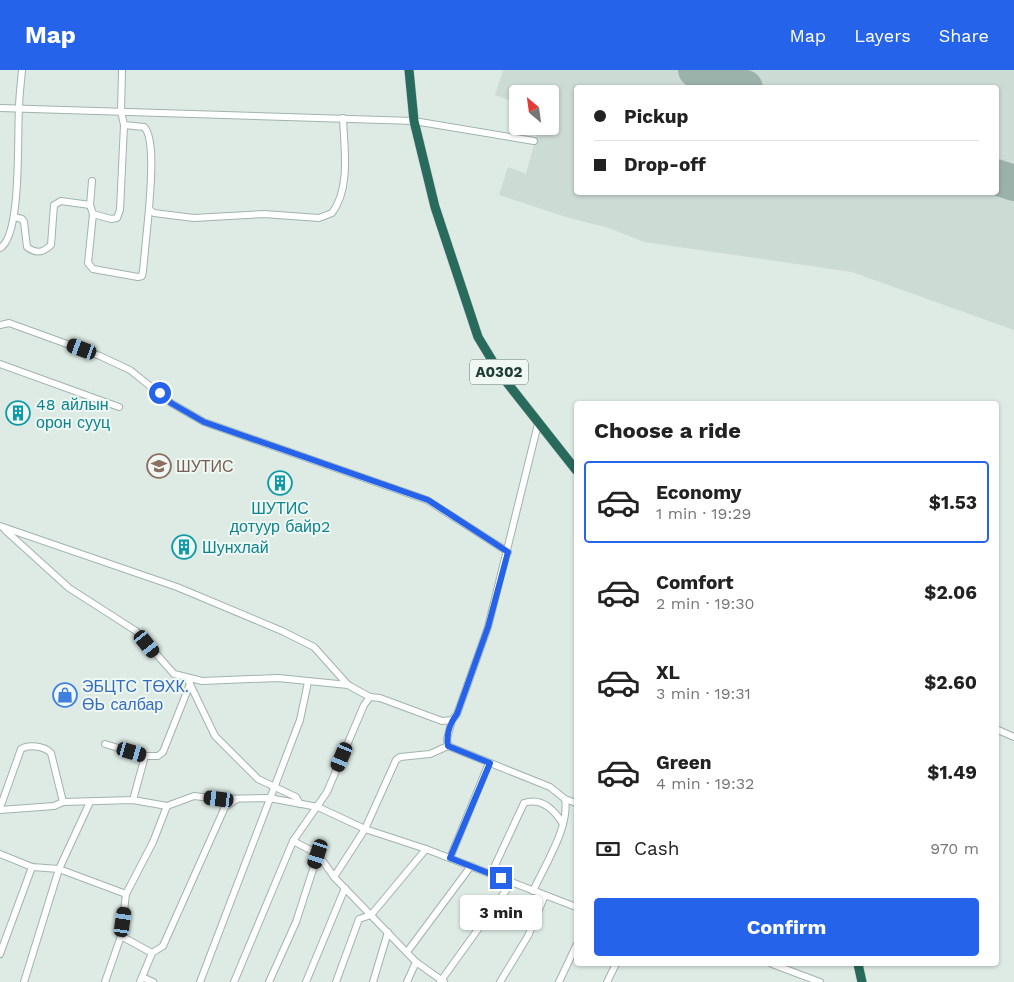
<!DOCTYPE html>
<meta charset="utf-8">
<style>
body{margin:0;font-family:"Work Sans",sans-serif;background:#f6f6f6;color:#222;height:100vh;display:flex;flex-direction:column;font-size:19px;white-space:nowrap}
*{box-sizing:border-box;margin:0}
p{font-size:16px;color:#767676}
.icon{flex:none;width:28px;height:28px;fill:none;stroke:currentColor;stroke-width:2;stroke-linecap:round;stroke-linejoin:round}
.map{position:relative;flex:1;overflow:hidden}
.panel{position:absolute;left:574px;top:331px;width:425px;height:565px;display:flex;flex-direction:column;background:#fff;border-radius:5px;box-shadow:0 1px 4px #0004}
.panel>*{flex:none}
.banner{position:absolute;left:574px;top:15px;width:425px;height:110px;border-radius:5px;box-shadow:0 1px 4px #0004;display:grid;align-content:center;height:110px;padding:0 20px;background:#fff}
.needle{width:32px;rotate:331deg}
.buttons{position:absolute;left:509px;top:15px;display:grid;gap:10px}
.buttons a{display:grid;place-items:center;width:50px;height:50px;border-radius:5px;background:#fff;box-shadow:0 1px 4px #0004;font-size:25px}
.end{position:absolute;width:22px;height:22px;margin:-11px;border:6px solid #2563eb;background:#fff;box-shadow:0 0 0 2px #fff}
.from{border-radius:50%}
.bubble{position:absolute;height:35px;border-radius:5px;background:#fff;box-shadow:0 1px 4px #0004;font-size:16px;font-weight:700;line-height:35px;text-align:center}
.car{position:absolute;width:15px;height:30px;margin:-15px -8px;border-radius:6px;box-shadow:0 0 4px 1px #0007;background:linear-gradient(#222 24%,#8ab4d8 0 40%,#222 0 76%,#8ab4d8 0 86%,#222 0)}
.banner b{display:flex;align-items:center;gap:18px;height:48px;font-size:19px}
.banner b+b{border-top:1px solid #e0e0e0}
.banner i{width:12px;height:12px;background:#222}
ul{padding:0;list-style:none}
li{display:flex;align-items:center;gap:15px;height:82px;margin:0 10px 8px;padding:0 10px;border:2px solid transparent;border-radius:5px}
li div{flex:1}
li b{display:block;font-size:19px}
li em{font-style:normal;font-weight:700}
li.selected{border-color:#2563eb}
li>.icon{width:45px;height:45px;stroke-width:1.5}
h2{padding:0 20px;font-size:22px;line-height:60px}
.pay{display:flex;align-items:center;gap:12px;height:55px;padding:0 20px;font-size:19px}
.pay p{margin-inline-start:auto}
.action{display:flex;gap:10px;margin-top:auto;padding:10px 20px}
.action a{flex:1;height:58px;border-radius:5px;background:#2563eb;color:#fff;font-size:20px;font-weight:700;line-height:58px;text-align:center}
header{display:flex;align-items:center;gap:30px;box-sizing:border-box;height:70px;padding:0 25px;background:#2563eb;color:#fff}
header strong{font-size:24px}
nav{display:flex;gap:28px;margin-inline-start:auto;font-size:18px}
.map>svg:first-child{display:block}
</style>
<header>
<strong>Map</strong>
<nav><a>Map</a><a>Layers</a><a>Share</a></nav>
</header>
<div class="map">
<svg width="1014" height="912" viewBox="0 0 1014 912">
<rect width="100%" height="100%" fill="#deebe5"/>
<path fill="#ccdbd4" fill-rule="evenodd" d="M 503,0 L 1014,0 L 1014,260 L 852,202 L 644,172 L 609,158 L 566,147 L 499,125 L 508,97 L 526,104 L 539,56 L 550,56 L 550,24 L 518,24 L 517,33 L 495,25 ZM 576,18 L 996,18 L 996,122 L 576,122 Z"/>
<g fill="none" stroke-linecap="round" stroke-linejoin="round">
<g stroke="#9bb2aa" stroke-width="36">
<path d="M 696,0 L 745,18"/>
<path d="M 996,107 L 1014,113"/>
</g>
<g stroke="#a1b3ac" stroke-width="8">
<g id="minor">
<path d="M 0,38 L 414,51 L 534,71"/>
<path d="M 124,55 L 144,57 C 156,68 150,122 149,139 L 154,143 L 194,148 L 264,144 L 319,148 L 332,143 C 351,118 344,77 343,48"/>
<path d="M 92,111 L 90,135 L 93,144 L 111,149 L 117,148 L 120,140 L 124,55 L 121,41 L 122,1"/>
<path d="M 93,144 L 88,193 L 93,199 L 138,207 L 142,206 L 143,201 L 149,139"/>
<path d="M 14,147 L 22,149 L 24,152 L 27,177 C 36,184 43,183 51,175 L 54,135 L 61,131 L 90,135"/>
<path d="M 0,178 C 22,166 17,65 19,39 C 19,26 21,13 22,0"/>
<path d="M 0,255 L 9,253 L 100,286 L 130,300 L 171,333 L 204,352 L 427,430 L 508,482"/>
<path d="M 0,294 L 119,337"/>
<path d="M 0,456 L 177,517 L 282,561 L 314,577 L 348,615 L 370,627"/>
<path d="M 5,460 L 69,518 L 136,561 L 174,604 L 202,611 L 278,608 L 348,615"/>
<path d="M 187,608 L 215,666 L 258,709 L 296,727 L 300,734"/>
<path d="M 452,650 L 447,669 L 448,676 L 550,717 L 565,729 C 570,756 545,795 533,821"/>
<path d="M 996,659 L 1014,667"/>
<path d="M 105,674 L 145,686 L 158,686 L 163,682 L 190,614"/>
<path d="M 565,729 L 576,733"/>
<path d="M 133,730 L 145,686"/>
<path d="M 0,738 L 21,679 C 29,674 44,676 51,683 L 63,732"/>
<path d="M 0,740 L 54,736 L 63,732 L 133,730 L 167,736 L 194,726 L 219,729 L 269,728 L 318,737 L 365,759 L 426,779 L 576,837"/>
<path d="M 293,771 L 318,784 L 334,807 L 416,892 L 444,912"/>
<path d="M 0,784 L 32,797 L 59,799 L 126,824"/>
<path d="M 450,788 L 489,693"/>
<path d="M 491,804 L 524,733 C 542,727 555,741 563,754"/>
<path d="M 334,807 L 365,759 L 396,690 L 400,687 L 430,684 L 448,676"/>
<path d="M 121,866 L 152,883"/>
<path d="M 407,882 L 471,796"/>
<path d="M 0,884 L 32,797"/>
<path d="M 772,894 L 820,912"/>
<path d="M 142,907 L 153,912"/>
<path d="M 24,912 L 59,799 L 90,732"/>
<path d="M 105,912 L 121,866 L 126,824 L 153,772 L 167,736"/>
<path d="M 140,912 L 152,883 L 163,876 L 225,737 L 237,729"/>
<path d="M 200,912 L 300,650 L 308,612"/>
<path d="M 234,912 L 293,771 L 327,722 L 364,635 L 370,627 L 380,628 L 442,651 L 452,650 L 457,644 L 488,557 L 538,354"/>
<path d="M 269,912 L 296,852 L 318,784"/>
<path d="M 306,912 L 345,818"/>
<path d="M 336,912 L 359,849 L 371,845 L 426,779"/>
<path d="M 373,912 L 388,862"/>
<path d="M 407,912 L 416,892"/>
<path d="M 440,912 L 512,812"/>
<path d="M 500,912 L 528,866 L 545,825"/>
<path d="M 559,912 L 576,876"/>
<path d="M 607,912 L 616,894"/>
</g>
</g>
<g stroke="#c0c8c6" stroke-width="10">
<g id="highway">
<path d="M 409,0 L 414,51 L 435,137 L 478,267 L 501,305 L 576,400"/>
<path d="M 858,894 L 862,912"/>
</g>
</g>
<use href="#minor" stroke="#fff" stroke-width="6"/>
<use href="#highway" stroke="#286a5b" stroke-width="9"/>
</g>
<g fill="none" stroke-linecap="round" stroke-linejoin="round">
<path stroke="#2563eb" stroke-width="6" d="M 160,323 L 171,333 L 204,352 L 428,430 L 508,482 L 488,557 L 457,644 C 450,653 446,665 448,676 L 490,693 L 450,788 L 501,808"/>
</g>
<defs>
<g id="building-ring" transform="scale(1.25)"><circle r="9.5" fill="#eff8f3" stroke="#0f9aa8" stroke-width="1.5"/><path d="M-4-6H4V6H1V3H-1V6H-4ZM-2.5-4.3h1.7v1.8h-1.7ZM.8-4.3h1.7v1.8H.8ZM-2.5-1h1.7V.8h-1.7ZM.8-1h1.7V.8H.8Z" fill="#0f9aa8"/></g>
<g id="university-ring" transform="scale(1.25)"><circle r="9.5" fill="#eff8f3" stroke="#8d6e63" stroke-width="1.5"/><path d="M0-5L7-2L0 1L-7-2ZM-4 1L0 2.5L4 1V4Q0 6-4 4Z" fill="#8d6e63"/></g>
<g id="shop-ring" transform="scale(1.25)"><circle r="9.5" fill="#eff8f3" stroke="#3f7fe0" stroke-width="1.5"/><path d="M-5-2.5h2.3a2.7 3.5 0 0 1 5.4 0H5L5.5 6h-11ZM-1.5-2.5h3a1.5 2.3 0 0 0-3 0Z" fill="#3f7fe0"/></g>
</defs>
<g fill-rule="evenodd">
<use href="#building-ring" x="18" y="343"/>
<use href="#university-ring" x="159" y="396"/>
<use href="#building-ring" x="280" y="413"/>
<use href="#building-ring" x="184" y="477"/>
<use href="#shop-ring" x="65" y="625"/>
</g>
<g text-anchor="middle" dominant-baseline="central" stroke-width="4" stroke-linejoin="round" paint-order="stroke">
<rect fill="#eff8f3" stroke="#5d746d" stroke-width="1" x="470" y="289.5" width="58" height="25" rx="4"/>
<g font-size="15" font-weight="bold" fill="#1e3c33">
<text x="499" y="302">A0302</text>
</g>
<g font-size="16" fill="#0d838f" stroke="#eff8f3" text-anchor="start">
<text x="36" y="334">48 айлын<tspan x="36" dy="18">орон сууц</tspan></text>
<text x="280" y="438" text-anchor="middle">ШУТИС<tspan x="280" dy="18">дотуур байр2</tspan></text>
<text x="202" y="477">Шунхлай</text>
</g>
<g font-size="16" fill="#785e54" stroke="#eff8f3" text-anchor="start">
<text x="176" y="396">ШУТИС</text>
</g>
<g font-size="16" fill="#366cbe" stroke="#eff8f3" text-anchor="start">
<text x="82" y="616">ЭБЦТС ТӨХК.<tspan x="82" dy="18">ӨЬ салбар</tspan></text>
</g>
</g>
</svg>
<div class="buttons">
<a><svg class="needle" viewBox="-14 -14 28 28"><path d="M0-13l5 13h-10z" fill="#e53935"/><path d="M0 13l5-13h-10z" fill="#767676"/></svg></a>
</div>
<i class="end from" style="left:160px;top:323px"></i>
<i class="end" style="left:501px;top:808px"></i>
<div class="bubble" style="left:460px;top:825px;width:82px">3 min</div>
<i class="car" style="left:82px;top:279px;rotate:290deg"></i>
<i class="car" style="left:147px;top:574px;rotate:141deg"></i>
<i class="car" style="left:132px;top:682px;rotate:106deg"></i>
<i class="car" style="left:342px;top:687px;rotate:203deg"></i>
<i class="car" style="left:219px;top:729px;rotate:277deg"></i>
<i class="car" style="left:318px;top:784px;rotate:198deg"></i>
<i class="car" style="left:123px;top:852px;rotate:8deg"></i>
<div class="banner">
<b><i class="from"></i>Pickup</b>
<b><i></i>Drop-off</b>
</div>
<section class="panel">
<h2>Choose a ride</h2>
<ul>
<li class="selected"><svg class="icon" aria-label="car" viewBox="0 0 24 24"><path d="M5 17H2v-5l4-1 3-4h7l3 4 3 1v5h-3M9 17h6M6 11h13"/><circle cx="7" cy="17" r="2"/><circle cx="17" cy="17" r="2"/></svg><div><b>Economy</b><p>1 min · 19:29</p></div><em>$1.53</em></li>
<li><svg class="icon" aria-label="car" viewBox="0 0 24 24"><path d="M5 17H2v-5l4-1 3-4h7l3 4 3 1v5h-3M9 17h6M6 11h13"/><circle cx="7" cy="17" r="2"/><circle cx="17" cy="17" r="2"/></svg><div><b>Comfort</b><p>2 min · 19:30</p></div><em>$2.06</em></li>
<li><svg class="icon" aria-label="car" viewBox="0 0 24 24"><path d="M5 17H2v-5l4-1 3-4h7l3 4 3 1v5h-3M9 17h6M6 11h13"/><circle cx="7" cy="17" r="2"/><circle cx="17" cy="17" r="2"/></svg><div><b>XL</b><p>3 min · 19:31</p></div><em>$2.60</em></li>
<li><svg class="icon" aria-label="car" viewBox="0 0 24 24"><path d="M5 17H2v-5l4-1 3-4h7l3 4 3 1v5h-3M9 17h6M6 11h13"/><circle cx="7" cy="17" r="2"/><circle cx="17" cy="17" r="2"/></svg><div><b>Green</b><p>4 min · 19:32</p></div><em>$1.49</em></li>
</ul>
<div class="pay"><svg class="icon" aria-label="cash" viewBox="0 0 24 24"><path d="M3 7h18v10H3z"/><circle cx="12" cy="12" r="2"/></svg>Cash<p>970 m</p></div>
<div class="action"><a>Confirm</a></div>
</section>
</div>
